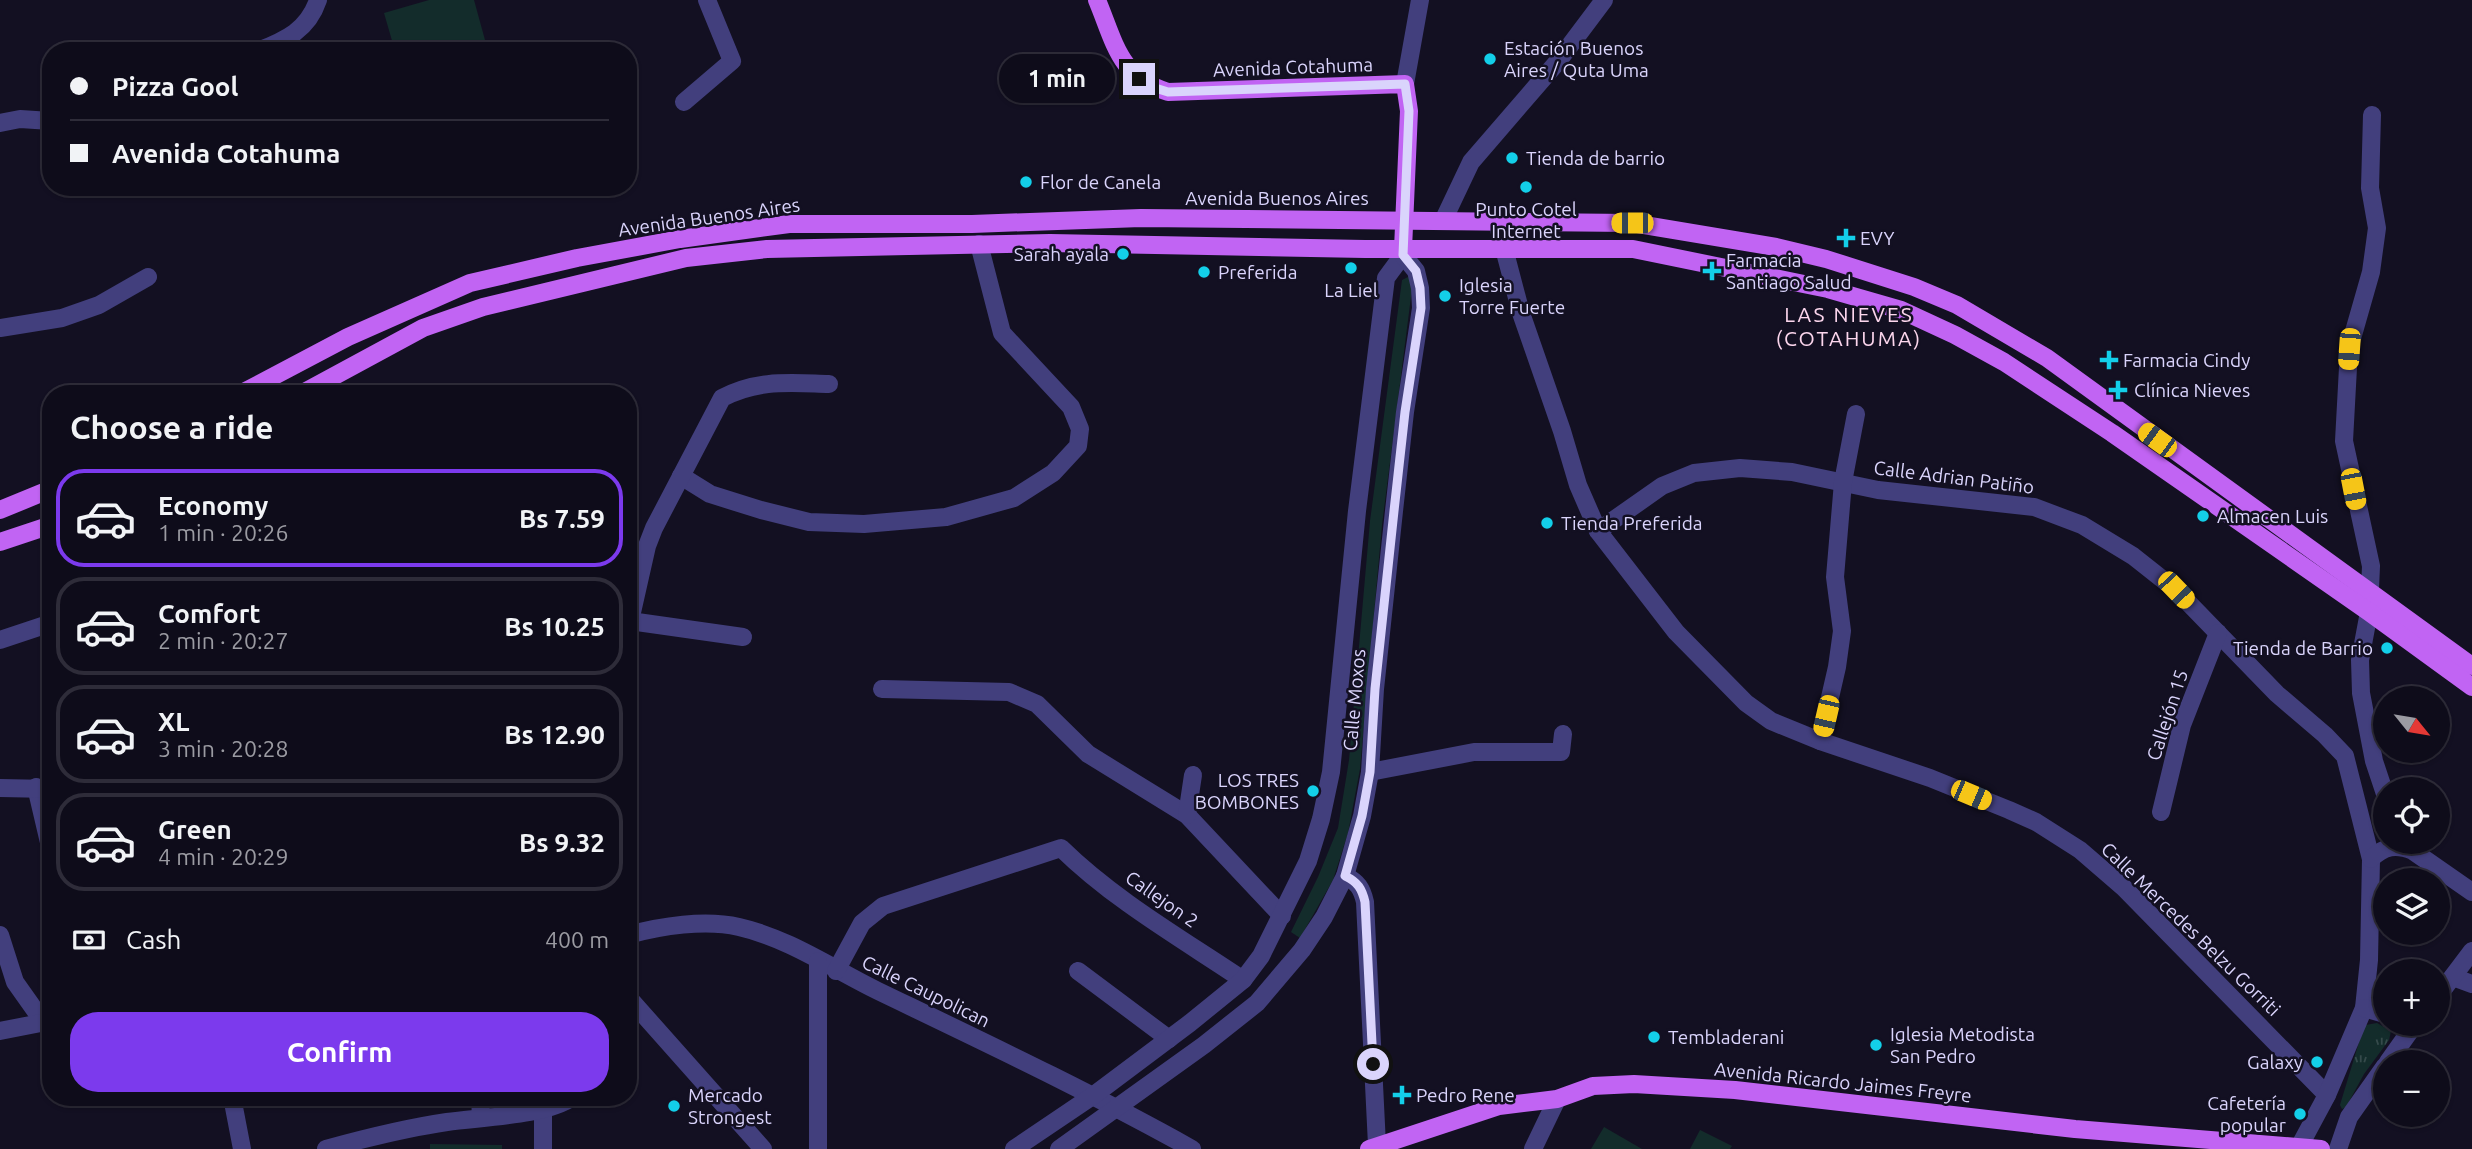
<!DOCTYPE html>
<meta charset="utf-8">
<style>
body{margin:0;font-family:Ubuntu,sans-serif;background:#1c1a27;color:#f1f3f6;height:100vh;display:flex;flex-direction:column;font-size:26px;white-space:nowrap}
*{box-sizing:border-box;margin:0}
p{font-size:23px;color:#9b9ba2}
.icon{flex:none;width:38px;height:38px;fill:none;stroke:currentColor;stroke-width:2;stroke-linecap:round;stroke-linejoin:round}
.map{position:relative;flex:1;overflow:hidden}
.details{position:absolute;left:42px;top:385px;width:595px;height:721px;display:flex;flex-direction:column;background:#0e0c1a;border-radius:28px;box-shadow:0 2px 5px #0004,0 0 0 2px #2e2c39}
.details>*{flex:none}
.banner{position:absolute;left:42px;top:42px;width:595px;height:154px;border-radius:28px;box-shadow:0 2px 5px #0004,0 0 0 2px #2e2c39;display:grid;align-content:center;height:154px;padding:0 28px;background:#0e0c1a}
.needle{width:46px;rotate:120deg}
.controls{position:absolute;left:2373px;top:686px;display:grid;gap:14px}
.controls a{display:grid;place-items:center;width:77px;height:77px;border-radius:50%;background:#0e0c1a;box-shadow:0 2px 5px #0004,0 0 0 2px #2e2c39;font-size:35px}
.end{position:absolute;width:32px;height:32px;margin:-16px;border:9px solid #dad4fc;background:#111;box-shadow:0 0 0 4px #111}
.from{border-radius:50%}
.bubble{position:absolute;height:49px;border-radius:24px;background:#0e0c1a;box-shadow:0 2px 5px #0004,0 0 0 2px #2e2c39;font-size:23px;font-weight:600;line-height:49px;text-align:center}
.car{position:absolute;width:21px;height:42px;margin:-21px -10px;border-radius:9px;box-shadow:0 0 5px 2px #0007;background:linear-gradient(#f5c518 24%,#345 0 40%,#f5c518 0 76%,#345 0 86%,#f5c518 0)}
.banner b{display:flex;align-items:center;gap:24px;height:66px;font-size:26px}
.banner b+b{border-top:2px solid #2e2c39}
.banner i{width:18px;height:18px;background:#f1f3f6}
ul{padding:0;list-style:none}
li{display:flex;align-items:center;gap:21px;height:98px;margin:0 14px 10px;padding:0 14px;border:4px solid #2e2c39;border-radius:28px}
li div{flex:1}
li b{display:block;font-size:26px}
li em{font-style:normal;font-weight:600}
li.current{border-color:#7c3aed}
li>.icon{width:63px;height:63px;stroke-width:1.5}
h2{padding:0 28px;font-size:32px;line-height:84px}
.pay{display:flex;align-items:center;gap:18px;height:77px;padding:0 28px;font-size:26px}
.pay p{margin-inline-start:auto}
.primary-button{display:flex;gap:14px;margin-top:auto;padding:14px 28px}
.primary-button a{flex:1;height:80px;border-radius:28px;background:#7c3aed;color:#fff;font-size:28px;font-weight:600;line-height:80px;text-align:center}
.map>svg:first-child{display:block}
</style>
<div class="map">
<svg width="2472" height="1149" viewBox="0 0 2472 1149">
<defs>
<pattern id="park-tufts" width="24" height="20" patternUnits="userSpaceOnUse" patternTransform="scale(1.75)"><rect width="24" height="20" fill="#132c2b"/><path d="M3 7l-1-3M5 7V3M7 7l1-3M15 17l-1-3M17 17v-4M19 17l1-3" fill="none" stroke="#354a4b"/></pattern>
</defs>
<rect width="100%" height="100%" fill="#131022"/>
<g fill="#132c2b">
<path d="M 429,0 L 474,0 L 488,51 L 395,51 L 384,13 Z"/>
<path d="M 1408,277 L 1413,281 L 1382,525 L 1360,769 L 1348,833 L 1333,880 L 1300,938 L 1291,932 L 1318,877 L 1338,828 L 1349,760 L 1370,521 L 1402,280 Z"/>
<path d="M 1604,1127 L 1642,1149 L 1591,1149 Z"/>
<path d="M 1700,1130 L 1732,1146 L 1730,1149 L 1690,1149 Z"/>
<path d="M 430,1144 L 502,1145 L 502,1149 L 430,1149 Z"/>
</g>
<path fill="url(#park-tufts)" d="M 2377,1023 L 2391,1031 L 2389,1040 L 2364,1074 L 2346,1107 L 2342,1109 L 2340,1105 L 2363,1029 L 2366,1025 Z"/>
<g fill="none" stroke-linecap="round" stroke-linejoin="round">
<g stroke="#423f7d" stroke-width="18">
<path d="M 258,51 C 286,40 308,30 318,0"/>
<path d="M 1405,84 L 1420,0"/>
<path d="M 684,102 L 732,61 L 707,0"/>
<path d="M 2372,115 L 2370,188 L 2377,228 L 2371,272 L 2349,349 L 2344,441 L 2371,566 L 2369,612 L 2360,660 L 2361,693 L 2374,761 L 2385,794"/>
<path d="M 0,123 L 20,119 L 51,121"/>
<path d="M 1443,221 L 1471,162 L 1559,60 L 1604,0"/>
<path d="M 1497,222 L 1521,313 L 1562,431 L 1578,485 L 1598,531 L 1676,632 L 1746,703 L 1771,721 L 1820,741 L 1930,778 L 2009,810 L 2036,822 L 2080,850 L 2124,888 L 2327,1095"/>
<path d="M 0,328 L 62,318 L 99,305 L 148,277"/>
<path d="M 681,476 L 710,494 L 761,510 L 809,522 L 864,524 L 946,517 L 1014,498 L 1053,473 L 1078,446 L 1080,429 L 1071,407 L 1002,333 L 979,244"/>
<path d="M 1598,531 L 1662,486 L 1694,473 L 1740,468 L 1792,472 L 1878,490 L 2034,507 L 2082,525 L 2133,556 L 2176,590 L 2277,694 L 2325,735 L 2345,756 L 2371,859 L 2369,960 L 2364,1008 L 2327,1095 L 2298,1149"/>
<path d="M 630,621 L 743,637"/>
<path d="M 628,630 L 647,546 L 654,528 L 722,398 C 758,379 790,383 829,384"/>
<path d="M 0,640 L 51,623"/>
<path d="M 882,689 L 1009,692 L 1037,704 L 1088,754 L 1187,815 L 1282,916"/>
<path d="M 1820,741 L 1837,667 L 1842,631 L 1835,577 L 1843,482 L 1856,414"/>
<path d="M 1370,772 L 1474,752 L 1561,752 L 1563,734"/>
<path d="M 36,787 L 51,851"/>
<path d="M 0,788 L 51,789"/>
<path d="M 2161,812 L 2182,725 L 2218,633"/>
<path d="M 1187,815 L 1193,775"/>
<path d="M 2371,859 C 2384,846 2396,844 2413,851 L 2472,892"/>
<path d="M 1345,876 C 1358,882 1362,889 1365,902 L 1377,1145"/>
<path d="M 0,935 L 15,982 L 44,1023"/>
<path d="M 628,935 C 661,926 705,919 739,927 C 788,938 833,969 878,991 C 984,1042 1090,1092 1192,1149"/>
<path d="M 818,961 L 818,1149"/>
<path d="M 836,971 L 862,923 L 883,906 L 1061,848 C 1114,900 1182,939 1243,980"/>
<path d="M 1078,971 L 1169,1039"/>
<path d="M 2453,977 L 2472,984"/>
<path d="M 2438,996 L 2472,951"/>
<path d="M 628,997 L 763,1149"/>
<path d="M 2364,1008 L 2385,1014"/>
<path d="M 0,1031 L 51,1021"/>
<path d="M 2388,1062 L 2415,1024"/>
<path d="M 232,1097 L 242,1149"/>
<path d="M 480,1097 L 481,1118"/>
<path d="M 543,1109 L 543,1149"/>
<path d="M 326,1149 C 366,1138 406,1128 447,1122 C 480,1117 546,1116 573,1097"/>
<path d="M 1014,1149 L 1094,1095 L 1190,1023 L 1243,980 L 1261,956 L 1308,861 L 1321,819 L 1331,772 L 1357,511 L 1386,278 L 1403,255 L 1403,249"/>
<path d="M 1059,1149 L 1204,1045 L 1257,1003 L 1302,950 L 1324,917 L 1345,876 L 1362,816 L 1370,772 L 1375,689 L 1394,511 L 1405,412 L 1421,308 L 1420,288 L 1416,271 L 1403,255"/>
<path d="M 1533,1149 L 1557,1099"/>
<path d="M 2338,1149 L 2349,1117 L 2385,1066"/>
</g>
<g stroke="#c164f3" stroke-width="18">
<path d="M 1097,0 C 1115,43 1119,77 1168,92 L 1405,84 L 1409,111 L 1403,249"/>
<path d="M 240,394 L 348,337 L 470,283 L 577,258 L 680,239 L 789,224 L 972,224 L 1141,218 L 1632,223 L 1776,247 L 1826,259 L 1914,287 L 1957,305 L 2047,358 L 2472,666"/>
<path d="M 301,394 L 423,328 L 483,307 L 686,258 L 767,249 L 1050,243 L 1365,249 L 1633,249 L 1828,289 L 1901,310 L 1955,335 L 2004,362 L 2112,433 L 2369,612 L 2472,687"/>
<path d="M 0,510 L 51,489"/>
<path d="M 0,542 L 51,525"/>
<path d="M 1369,1149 L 1499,1106 L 1557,1099 L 1593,1086 L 1634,1084 L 1735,1090 L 2075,1129 L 2321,1149"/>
</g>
</g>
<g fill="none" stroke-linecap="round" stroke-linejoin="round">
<path stroke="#dad4fc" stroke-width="9" d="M 1139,79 L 1152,87 L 1168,92 L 1405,84 L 1409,111 L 1403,255 L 1416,271 L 1420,288 L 1421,308 L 1405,412 L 1394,511 L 1375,689 L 1370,772 L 1362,816 L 1345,876 C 1358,882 1362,889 1365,902 L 1373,1064"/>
</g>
<g fill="#13cfe9" stroke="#131022" stroke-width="2.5">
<circle cx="1490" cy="59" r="7"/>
<circle cx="1512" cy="158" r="7"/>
<circle cx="1026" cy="182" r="7"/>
<circle cx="1526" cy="187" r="7"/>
<path d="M1842.5 227.5h7v7h7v7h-7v7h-7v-7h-7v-7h7z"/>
<circle cx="1123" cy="254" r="7"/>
<circle cx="1351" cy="268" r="7"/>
<path d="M1708.5 260.5h7v7h7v7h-7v7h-7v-7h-7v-7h7z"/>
<circle cx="1204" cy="272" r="7"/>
<circle cx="1445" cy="296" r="7"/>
<path d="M2105.5 349.5h7v7h7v7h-7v7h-7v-7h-7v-7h7z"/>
<path d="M2114.5 379.5h7v7h7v7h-7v7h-7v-7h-7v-7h7z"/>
<circle cx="2203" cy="516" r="7"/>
<circle cx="1547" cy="523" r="7"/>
<circle cx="2387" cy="648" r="7"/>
<circle cx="1313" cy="791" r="7"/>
<circle cx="1654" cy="1037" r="7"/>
<circle cx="1876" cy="1045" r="7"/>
<circle cx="2317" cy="1062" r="7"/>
<path d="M1398.5 1084.5h7v7h7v7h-7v7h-7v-7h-7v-7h7z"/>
<circle cx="674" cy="1106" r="7"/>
<circle cx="2300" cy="1114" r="7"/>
</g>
<g text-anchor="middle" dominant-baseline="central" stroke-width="5" stroke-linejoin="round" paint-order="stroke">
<g font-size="19" fill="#dad4fc" stroke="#131022" text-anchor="start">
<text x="1504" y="48">Estación Buenos<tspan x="1504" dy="22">Aires / Quta Uma</tspan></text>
<text x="1526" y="158">Tienda de barrio</text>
<text x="1040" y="182">Flor de Canela</text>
<text x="1526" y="209" text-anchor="middle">Punto Cotel<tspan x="1526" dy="22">Internet</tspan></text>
<text x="1860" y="238">EVY</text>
<text x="1109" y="254" text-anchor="end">Sarah ayala</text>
<text x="1726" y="260">Farmacia<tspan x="1726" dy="22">Santiago Salud</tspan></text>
<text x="1218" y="272">Preferida</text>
<text x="1459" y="285">Iglesia<tspan x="1459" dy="22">Torre Fuerte</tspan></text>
<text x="1351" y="290" text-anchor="middle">La Liel</text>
<text x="2123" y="360">Farmacia Cindy</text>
<text x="2134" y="390">Clínica Nieves</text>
<text x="2217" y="516">Almacen Luis</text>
<text x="1561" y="523">Tienda Preferida</text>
<text x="2373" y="648" text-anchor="end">Tienda de Barrio</text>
<text x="1299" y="780" text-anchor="end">LOS TRES<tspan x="1299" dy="22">BOMBONES</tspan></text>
<text x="1890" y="1034">Iglesia Metodista<tspan x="1890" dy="22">San Pedro</tspan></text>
<text x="1668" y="1037">Tembladerani</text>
<text x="2303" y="1062" text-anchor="end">Galaxy</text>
<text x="688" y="1095">Mercado<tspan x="688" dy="22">Strongest</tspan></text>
<text x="1416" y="1095">Pedro Rene</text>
<text x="2286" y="1103" text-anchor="end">Cafetería<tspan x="2286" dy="22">popular</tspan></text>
</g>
<g font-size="19" fill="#dad4fc" stroke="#131022">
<text transform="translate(1293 67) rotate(-2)">Avenida Cotahuma</text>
<text x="1277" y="198">Avenida Buenos Aires</text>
<text transform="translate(709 217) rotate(-8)">Avenida Buenos Aires</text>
<text transform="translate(1954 477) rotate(7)">Calle Adrian Patiño</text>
<text transform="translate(1354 700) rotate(-85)">Calle Moxos</text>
<text transform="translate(2167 715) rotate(-72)">Callejón 15</text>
<text transform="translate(1162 899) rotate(35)">Callejon 2</text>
<text transform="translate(2191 929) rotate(44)">Calle Mercedes Belzu Gorriti</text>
<text transform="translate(926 991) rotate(26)">Calle Caupolican</text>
<text transform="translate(1843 1082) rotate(6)">Avenida Ricardo Jaimes Freyre</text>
</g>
<g font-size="21" letter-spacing="2" fill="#fcd6ed" stroke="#131022">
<text x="1849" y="314">LAS NIEVES<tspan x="1849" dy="24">(COTAHUMA)</tspan></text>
</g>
</g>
</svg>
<div class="controls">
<a><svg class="needle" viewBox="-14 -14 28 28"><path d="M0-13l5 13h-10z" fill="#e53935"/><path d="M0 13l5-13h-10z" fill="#9b9ba2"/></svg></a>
<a><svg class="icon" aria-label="locate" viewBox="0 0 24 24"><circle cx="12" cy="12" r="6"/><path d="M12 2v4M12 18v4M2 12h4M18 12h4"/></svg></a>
<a><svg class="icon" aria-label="layers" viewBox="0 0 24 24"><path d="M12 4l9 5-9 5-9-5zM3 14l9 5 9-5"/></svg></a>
<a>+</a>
<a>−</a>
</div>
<i class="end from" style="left:1373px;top:1064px"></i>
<i class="end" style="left:1139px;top:79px"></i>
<div class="bubble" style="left:999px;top:54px;width:116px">1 min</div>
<i class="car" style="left:1632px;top:223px;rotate:270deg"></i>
<i class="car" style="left:2349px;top:349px;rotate:184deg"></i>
<i class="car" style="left:2157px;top:440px;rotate:306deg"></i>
<i class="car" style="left:2353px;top:489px;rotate:169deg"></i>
<i class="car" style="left:2176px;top:590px;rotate:136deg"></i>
<i class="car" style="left:1826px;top:716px;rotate:193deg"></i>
<i class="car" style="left:1971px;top:795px;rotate:113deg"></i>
<div class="banner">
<b><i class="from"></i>Pizza Gool</b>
<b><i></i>Avenida Cotahuma</b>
</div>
<section class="details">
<h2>Choose a ride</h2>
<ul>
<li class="current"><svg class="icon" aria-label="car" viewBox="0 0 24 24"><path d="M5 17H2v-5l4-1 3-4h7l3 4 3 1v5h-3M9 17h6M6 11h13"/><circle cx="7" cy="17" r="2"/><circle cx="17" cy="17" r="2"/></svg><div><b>Economy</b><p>1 min · 20:26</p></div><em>Bs 7.59</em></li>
<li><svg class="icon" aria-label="car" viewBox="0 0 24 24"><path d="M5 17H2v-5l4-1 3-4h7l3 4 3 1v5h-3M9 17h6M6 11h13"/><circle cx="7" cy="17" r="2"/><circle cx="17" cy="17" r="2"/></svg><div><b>Comfort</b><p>2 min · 20:27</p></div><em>Bs 10.25</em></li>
<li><svg class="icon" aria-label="car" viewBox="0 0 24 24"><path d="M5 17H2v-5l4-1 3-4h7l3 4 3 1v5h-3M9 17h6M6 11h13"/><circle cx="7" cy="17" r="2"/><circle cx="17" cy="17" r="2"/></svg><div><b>XL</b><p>3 min · 20:28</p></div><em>Bs 12.90</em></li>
<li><svg class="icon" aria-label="car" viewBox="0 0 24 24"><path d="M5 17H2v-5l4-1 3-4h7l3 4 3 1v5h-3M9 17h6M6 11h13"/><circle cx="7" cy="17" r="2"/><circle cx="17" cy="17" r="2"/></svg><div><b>Green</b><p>4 min · 20:29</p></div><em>Bs 9.32</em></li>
</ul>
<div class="pay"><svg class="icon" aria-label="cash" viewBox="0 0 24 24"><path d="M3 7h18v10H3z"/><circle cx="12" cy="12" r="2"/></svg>Cash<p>400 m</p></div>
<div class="primary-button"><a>Confirm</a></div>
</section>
</div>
